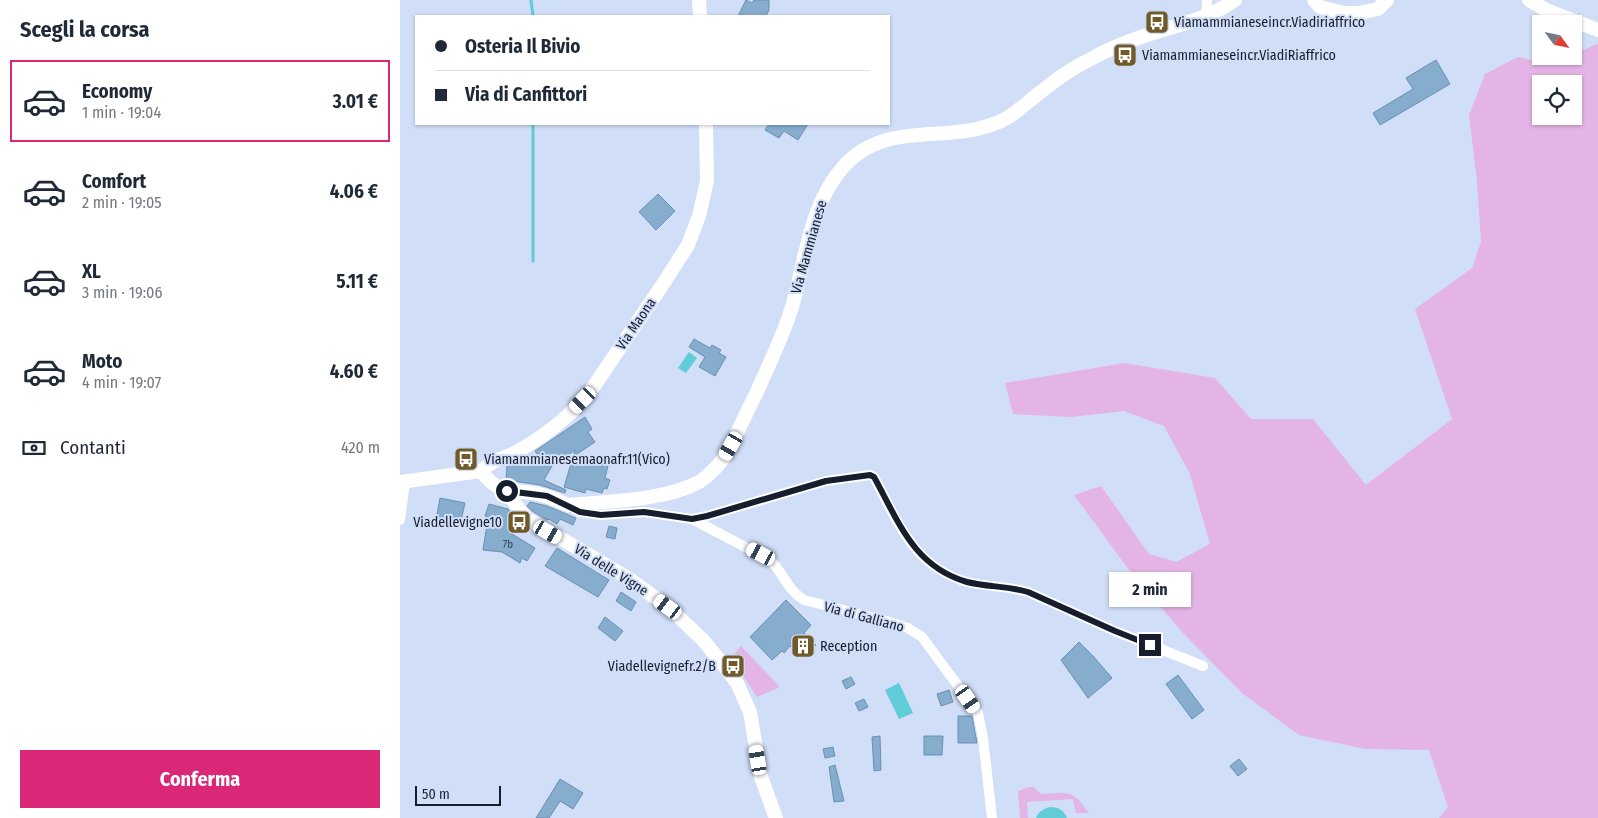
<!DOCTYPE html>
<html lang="it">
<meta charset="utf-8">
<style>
body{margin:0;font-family:"Fira Sans Condensed",sans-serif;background:#f6f6f7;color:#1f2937;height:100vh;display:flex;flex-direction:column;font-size:19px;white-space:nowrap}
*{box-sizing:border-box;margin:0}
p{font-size:16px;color:#747a83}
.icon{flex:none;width:28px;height:28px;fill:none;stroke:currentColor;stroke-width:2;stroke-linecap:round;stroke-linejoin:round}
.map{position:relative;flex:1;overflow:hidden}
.details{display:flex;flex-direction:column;background:#fff;width:400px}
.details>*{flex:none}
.guide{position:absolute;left:15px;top:15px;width:475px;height:110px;border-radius:0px;box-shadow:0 1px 4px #0004;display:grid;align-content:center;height:110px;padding:0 20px;background:#fff}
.needle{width:32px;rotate:123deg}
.controls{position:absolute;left:1132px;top:15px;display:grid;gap:10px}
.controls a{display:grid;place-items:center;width:50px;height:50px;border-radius:0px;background:#fff;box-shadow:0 1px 4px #0004;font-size:25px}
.scale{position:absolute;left:15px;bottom:12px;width:86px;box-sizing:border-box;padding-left:5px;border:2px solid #161d2d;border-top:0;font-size:14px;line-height:18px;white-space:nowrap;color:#161d2d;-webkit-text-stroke:4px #d1def8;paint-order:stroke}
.end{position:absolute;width:22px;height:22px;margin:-11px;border:6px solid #161d2d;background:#fff;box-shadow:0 0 0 2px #fff}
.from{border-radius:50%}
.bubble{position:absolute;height:35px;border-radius:0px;background:#fff;box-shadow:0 1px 4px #0004;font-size:16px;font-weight:700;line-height:35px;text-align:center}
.car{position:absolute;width:15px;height:30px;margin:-15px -8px;border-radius:6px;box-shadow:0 0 4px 1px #0007;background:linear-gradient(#fff 24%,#345 0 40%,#fff 0 76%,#345 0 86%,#fff 0)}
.guide b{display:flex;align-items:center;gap:18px;height:48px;font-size:19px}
.guide b+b{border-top:1px solid #e0e1e3}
.guide i{width:12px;height:12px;background:#1f2937}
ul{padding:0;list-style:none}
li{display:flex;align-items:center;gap:15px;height:82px;margin:0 10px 8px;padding:0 10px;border:2px solid transparent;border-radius:0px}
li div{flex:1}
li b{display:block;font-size:19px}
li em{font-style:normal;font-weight:700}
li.active{border-color:#db2777}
li>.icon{width:45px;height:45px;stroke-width:1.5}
h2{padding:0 20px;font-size:22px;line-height:60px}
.pay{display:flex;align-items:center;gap:12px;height:55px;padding:0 20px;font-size:19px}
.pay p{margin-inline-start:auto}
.cta{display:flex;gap:10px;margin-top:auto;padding:10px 20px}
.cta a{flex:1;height:58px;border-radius:0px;background:#db2777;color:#fff;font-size:20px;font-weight:700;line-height:58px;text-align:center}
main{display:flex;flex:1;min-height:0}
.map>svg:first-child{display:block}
</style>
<main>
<section class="details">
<h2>Scegli la corsa</h2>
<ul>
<li class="active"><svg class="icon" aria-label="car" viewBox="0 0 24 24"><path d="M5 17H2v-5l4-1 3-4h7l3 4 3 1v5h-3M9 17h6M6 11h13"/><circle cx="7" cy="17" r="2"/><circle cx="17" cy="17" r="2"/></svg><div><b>Economy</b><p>1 min · 19:04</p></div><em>3.01 €</em></li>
<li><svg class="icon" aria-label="car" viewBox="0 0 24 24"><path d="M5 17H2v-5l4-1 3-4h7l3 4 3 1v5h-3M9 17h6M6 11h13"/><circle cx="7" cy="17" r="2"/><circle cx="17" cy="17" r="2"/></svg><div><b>Comfort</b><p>2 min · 19:05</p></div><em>4.06 €</em></li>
<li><svg class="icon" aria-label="car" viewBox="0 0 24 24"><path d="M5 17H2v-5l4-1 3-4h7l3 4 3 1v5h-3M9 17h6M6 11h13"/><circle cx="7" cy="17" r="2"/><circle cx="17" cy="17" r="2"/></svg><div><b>XL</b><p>3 min · 19:06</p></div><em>5.11 €</em></li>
<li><svg class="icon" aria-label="car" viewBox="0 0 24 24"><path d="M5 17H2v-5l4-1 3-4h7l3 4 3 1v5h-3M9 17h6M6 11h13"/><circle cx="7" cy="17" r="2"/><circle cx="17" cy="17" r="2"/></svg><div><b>Moto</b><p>4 min · 19:07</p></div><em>4.60 €</em></li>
</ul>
<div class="pay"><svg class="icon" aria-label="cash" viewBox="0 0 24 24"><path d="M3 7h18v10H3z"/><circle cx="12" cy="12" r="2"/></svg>Contanti<p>420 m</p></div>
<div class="cta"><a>Conferma</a></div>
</section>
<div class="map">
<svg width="1198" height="818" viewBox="0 0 1198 818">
<rect width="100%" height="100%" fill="#d1def8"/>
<g fill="#e3b4e5" fill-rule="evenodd">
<path d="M 1197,44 L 1198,45 L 1198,818 L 1039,818 L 1048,807 L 1029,750 L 965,749 L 899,735 L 842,693 L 784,634 L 732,574 L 674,495 L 701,486 L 749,554 L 776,562 L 810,544 L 790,474 L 764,426 L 724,411 L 671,417 L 613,414 L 605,383 L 724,363 L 815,378 L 851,419 L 913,419 L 966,485 L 1052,419 L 1015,309 L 1072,268 L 1081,242 L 1077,181 L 1069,115 L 1085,74 L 1118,57 L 1152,64 L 1169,56 L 1174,56 L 1174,54 ZM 1141,84 L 1174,84 L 1174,116 L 1141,116 Z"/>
<path d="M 341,646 L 380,687 L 357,697 L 331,658 Z"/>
<path d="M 629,787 L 634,787 L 641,794 C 670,793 671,788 689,813 L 676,813 L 673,799 L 627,802 L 628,818 L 620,818 L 618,791 Z"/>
</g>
<g fill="#5fccd8">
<path d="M 289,352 L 297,358 L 286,373 L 278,368 Z"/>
<path d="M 499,683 L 513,713 L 499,719 L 485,690 Z"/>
<path d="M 650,807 C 658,807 664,810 667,818 L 636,818 C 639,811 643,809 650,807 Z"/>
</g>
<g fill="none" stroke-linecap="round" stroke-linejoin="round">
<g stroke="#5fccd8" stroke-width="3">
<path d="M 131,0 L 133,16"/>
<path d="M 133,124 L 133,261"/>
</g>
</g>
<g fill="#86acce" stroke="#6a90b0">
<path d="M 346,0 L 352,3 L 354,0 L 369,0 L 369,10 L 366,16 L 338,16 Z"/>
<path d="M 1036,60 L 1050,84 L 980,125 L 973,113 L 1013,89 L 1006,78 Z"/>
<path d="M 369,124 L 408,124 L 398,140 L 384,131 L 379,138 L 365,130 Z"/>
<path d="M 258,194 L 275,211 L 256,230 L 239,212 Z"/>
<path d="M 294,339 L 310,348 L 312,345 L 321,350 L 319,353 L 326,357 L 315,376 L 299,367 L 305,357 L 289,347 Z"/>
<path d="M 185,417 L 192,429 L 188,432 L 195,442 L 174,456 L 208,466 L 205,478 L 210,480 L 207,489 L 204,488 L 202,493 L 186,489 L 185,493 L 164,487 L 175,450 L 152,466 L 144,480 L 166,490 L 165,493 L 140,485 L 106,480 L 107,465 L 117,461 L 140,458 L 135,451 Z"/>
<path d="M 40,498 L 65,503 L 60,525 L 36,520 Z"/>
<path d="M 130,502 L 147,506 L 176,518 L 173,525 L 160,519 L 157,524 L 149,519 L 147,520 L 132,511 L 127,506 Z"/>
<path d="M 89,504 L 108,509 L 113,515 L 107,531 L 135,548 L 127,561 L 122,558 L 120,563 L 102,552 L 83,550 L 88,518 L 85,516 Z"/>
<path d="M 209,526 L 217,528 L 215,539 L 206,537 Z"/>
<path d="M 157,548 L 209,580 L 198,597 L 145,566 Z"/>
<path d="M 221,592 L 236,602 L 231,611 L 216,601 Z"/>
<path d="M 386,600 L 411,625 L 404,633 L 416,645 L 402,658 L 390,646 L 384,653 L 382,651 L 372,660 L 350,637 Z"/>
<path d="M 205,617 L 223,631 L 215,641 L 198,628 Z"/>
<path d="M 679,642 L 693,656 L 712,678 L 688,698 L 661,660 Z"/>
<path d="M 778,675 L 804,710 L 792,719 L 766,684 Z"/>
<path d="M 451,677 L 455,684 L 446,689 L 442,681 Z"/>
<path d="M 549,690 L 553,702 L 541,706 L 537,694 Z"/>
<path d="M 464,699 L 468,707 L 459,711 L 455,703 Z"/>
<path d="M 558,716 L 572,716 L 577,743 L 558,743 Z"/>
<path d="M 480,736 L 481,770 L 474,771 L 472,737 Z"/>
<path d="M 524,736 L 543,736 L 542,755 L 524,755 Z"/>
<path d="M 433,747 L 435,756 L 425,758 L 423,749 Z"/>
<path d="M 839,759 L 847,769 L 838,776 L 830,766 Z"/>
<path d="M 435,765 L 444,801 L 434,802 L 429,767 Z"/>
<path d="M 160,779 L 183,793 L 173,809 L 160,801 L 149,818 L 136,818 Z"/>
</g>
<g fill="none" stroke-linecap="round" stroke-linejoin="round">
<g stroke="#fff" stroke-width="10">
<path d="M 806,16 L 807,0"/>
<path d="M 168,505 L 180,512 L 201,515 L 244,512 L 292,519 L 307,516 L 426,481 L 470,475 L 474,477 C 498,522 513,566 567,582 C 587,587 608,586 628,592 L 715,631 L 803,666"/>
<path d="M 292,519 L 370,560 C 383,572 387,590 404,600 L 483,620 L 508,628 L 522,637 L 578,713 L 583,738 L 592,818"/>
<path d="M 0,520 L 5,482"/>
</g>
<g stroke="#fff" stroke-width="14">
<path d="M 299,0 L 300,16"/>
<path d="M 914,0 L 920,7 L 944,13 L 959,13 L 978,9 L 987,0"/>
<path d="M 1129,0 L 1146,10 L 1198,30"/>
<path d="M 81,471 C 100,496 111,489 138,494 C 149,496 159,501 168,505 C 208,501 264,501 299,482 C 309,476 317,467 324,458 C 336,437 345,415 356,394 C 368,366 382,339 391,310 C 406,262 408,206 444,166 C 485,120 545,144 596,123 C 610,118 621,108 633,98 C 651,84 668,70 689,60 C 705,51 723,43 741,37 C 773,26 807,20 835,0"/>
<path d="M 81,471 C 95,458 104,459 118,451 C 148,434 174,414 194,386 L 261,287 L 288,245 L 299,216 L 307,181 L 306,124"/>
<path d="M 0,482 L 81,471"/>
<path d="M 107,491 L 118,508 L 126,518 L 228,578 L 268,607 L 303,640 L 321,662 L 337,683 L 350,712 L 361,777 L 376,818"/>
</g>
</g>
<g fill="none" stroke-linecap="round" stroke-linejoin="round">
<path stroke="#161d2d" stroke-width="6" d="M 107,491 L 147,496 L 180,512 L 201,515 L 244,512 L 292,519 L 307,516 L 426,481 L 470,475 L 474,477 C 499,522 513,566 567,582 C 587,587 608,586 628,592 L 715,631 L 750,645"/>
</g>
<defs>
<g id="bus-square" transform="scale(1.25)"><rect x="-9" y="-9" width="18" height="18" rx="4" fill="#705a2a" stroke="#d1def8"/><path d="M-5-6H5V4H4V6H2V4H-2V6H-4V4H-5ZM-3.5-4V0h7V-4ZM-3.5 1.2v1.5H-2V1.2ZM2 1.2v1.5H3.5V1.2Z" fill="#fff"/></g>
<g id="building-square" transform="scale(1.25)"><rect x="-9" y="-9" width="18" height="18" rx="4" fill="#705a2a" stroke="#d1def8"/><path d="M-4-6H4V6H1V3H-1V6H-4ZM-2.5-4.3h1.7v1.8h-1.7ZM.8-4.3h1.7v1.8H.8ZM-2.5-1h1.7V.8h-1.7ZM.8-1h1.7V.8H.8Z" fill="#fff"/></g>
</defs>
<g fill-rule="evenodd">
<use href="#bus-square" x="757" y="22"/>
<use href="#bus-square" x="725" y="55"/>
<use href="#bus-square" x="66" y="459"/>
<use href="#bus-square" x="119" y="522"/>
<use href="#building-square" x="403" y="646"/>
<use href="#bus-square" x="333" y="666"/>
</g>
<g text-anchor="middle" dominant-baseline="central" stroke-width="4" stroke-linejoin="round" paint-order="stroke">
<g font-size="11" fill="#324155">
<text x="108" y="544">7b</text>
</g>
<g font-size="14" fill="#161d2d" stroke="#d1def8" text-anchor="start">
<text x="774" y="22">Viamammianeseincr.Viadiriaffrico</text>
<text x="742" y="55">Viamammianeseincr.ViadiRiaffrico</text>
<text x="84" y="459">Viamammianesemaonafr.11(Vico)</text>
<text x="102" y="522" text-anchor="end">Viadellevigne10</text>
<text x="420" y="646">Reception</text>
<text x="316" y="666" text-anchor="end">Viadellevignefr.2/B</text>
</g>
<g font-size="14" fill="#161d2d" stroke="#d1def8">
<text transform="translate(409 247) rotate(-74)">Via Mammianese</text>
<text transform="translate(236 324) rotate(-56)">Via Maona</text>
<text transform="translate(211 570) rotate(32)">Via delle Vigne</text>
<text transform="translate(464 617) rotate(15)">Via di Galliano</text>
</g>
</g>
</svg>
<div class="controls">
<a><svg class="needle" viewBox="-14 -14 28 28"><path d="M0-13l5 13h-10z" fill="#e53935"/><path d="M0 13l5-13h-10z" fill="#747a83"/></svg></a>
<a><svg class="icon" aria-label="locate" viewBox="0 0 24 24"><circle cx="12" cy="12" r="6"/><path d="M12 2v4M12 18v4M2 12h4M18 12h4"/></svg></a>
</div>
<div class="scale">50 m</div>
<i class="end from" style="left:107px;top:491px"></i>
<i class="end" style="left:750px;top:645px"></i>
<div class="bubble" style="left:709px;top:572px;width:82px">2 min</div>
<i class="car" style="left:183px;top:400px;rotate:224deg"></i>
<i class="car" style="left:331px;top:446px;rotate:210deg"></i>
<i class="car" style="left:148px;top:532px;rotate:120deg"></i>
<i class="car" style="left:361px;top:554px;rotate:297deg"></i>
<i class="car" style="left:268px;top:607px;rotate:306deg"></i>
<i class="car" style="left:568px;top:699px;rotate:145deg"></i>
<i class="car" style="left:358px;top:760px;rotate:351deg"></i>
<div class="guide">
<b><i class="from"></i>Osteria Il Bivio</b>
<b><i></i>Via di Canfittori</b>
</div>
</div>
</main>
